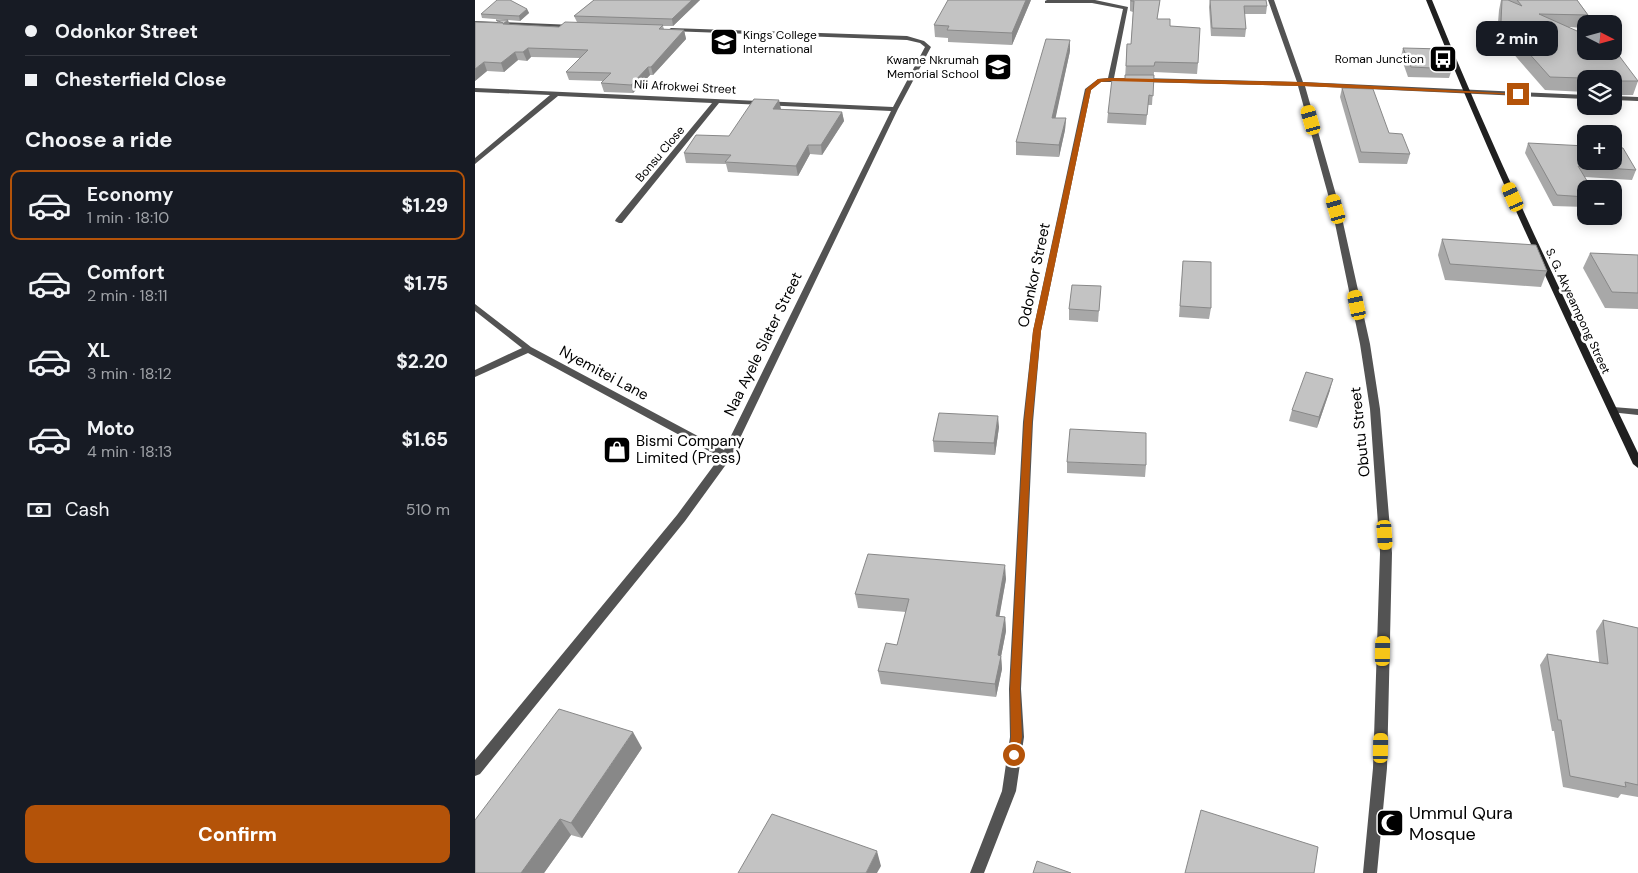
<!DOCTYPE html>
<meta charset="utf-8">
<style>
body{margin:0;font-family:"DM Sans",sans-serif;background:#242831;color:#f1f3f6;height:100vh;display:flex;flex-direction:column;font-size:19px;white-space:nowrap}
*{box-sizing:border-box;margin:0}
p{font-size:16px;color:#9ea1a6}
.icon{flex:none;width:28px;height:28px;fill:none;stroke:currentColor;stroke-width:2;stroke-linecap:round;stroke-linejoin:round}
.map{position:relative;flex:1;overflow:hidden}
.panel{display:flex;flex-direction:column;background:#171b24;width:475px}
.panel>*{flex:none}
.top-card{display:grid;align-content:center;height:110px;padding:0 25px;background:#171b24}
.needle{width:32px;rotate:96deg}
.controls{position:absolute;left:1102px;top:15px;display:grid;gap:10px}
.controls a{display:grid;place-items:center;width:45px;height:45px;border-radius:10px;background:#171b24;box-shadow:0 2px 12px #0003;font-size:25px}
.end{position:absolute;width:22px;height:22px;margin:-11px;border:6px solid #b45309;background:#fff;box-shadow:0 0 0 2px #fff}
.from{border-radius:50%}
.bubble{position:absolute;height:35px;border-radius:10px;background:#171b24;box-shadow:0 2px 12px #0003;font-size:16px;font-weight:800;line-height:35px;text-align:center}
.car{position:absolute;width:15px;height:30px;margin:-15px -8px;border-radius:6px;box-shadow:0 0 4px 1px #0007;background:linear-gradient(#f5c518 24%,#345 0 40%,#f5c518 0 76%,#345 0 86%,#f5c518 0)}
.top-card b{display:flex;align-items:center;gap:18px;height:48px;font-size:19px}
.top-card b+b{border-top:1px solid #363941}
.top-card i{width:12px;height:12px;background:#f1f3f6}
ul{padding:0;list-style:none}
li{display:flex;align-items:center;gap:15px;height:70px;margin:0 10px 8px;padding:0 15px;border:2px solid transparent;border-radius:10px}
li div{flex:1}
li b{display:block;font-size:19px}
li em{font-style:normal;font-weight:800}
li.selected{border-color:#b45309}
li>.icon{width:45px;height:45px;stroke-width:1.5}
h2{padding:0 25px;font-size:22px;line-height:60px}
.pay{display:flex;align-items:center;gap:12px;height:55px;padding:0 25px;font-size:19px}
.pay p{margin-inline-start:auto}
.primary-button{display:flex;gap:10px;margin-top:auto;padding:10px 25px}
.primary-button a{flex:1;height:58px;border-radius:10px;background:#b45309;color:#fff;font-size:20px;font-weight:800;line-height:58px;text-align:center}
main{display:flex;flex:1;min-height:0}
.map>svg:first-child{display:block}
</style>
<main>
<section class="panel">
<div class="top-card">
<b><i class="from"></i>Odonkor Street</b>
<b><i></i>Chesterfield Close</b>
</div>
<h2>Choose a ride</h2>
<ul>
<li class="selected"><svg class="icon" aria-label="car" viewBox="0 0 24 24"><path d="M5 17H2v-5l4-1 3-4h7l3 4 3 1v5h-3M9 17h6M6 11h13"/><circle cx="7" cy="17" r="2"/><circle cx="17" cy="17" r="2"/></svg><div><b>Economy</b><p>1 min · 18:10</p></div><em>$1.29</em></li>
<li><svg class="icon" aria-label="car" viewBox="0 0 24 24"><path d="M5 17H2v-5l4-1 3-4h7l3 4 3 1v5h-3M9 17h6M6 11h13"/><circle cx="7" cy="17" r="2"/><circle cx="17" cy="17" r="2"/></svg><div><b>Comfort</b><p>2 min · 18:11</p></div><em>$1.75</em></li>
<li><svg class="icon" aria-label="car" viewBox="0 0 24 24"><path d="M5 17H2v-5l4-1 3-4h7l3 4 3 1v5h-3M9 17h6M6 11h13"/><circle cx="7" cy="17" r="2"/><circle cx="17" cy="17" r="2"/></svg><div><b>XL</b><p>3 min · 18:12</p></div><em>$2.20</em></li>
<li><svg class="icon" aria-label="car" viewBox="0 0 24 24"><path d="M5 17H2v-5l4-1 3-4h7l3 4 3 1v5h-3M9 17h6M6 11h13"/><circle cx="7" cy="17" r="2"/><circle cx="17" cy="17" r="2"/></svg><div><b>Moto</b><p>4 min · 18:13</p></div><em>$1.65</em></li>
</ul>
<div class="pay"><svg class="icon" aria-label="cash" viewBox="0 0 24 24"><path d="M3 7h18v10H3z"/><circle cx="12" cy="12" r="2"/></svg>Cash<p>510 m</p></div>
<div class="primary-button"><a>Confirm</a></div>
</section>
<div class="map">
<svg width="1163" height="873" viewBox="0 0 1163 873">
<rect width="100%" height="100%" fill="#fff"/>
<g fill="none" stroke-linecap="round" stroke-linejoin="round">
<g fill="#535353" fill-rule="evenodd">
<path d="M 572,0 L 620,0 L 653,7 L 639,78 L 650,78 L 653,80 L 650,82 L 626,82 L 616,90 L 566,331 L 558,422 L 546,689 L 549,737 L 541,791 L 509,873 L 495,873 L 527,791 L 535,737 L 534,689 L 548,422 L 558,331 L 610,89 L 623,79 L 633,78 L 648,9 L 617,3 L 570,3 L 570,1 Z"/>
<path d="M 793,0 L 799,0 L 828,82 L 1111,95 L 1111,99 L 830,86 L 865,209 L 895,344 L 905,409 L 917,553 L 912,768 L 902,873 L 888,873 L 898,768 L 905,553 L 895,409 L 885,344 L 857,209 L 823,86 L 665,82 L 662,80 L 665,78 L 822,82 Z"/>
<path d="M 0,21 L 99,25 L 102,27 L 99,29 L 0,25 Z"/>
<path d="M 196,28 L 432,36 L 449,41 L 456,47 L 423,109 L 255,459 L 210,521 L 5,774 L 0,776 L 0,760 L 202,515 L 245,457 L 53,353 L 0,377 L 0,370 L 47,348 L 0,311 L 0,304 L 56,347 L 249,450 L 416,111 L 244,103 L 147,223 L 144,223 L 140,221 L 141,219 L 237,103 L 83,96 L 0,164 L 0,158 L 75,95 L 0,92 L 0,88 L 418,107 L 450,47 L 445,43 L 432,40 L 194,31 L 193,30 Z"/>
<path d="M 1139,96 L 1163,97 L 1163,101 L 1139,100 Z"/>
<path d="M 1138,407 L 1163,409 L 1163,415 L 1135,412 L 1133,410 L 1135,408 Z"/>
</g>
<path fill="#202020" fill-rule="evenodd" d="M 951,0 L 957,0 C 1019,154 1091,303 1163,453 L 1163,468 L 1158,464 C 1086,310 1014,158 951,0 Z"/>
</g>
<g fill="#a8a8a8">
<path d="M 119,0 L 225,0 L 198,26 L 188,26 L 189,29 L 209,30 L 211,39 L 178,75 L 175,75 L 158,93 L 129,92 L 126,83 L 128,81 L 94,80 L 91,72 L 105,58 L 56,57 L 52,61 L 43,60 L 29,72 L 12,71 L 0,81 L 23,23 L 21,20 L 35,25 L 84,27 L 102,22 L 99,16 Z"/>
<path d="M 556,0 L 537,45 L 473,42 L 473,38 L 460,37 L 459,25 Z"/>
<path d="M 655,0 L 685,0 L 682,19 L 695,26 L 723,63 L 722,74 L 679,72 L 677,105 L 673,105 L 671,125 L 632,123 L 633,113 L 650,79 L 652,44 L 656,44 L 658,12 L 655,11 Z"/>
<path d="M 735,0 L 792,6 L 791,14 L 769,14 L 771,29 L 770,37 L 736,36 L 734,7 Z"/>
<path d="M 1026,0 L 1102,0 L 1113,15 L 1109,28 L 1094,27 L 1163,81 L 1158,95 L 1139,95 L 1139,79 L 1111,79 L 1111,92 L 1070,90 L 1022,35 L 1024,10 Z"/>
<path d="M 52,9 L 54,13 L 45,21 L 7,18 L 6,14 Z"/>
<path d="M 928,48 L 977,69 L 974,78 L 933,77 L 926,57 Z"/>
<path d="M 595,51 L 580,118 L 591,118 L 590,130 L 584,157 L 541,155 L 541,142 Z"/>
<path d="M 867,88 L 935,154 L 932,164 L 884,163 L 865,97 Z"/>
<path d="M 306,109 L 367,112 L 369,121 L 347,155 L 335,154 L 323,176 L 253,172 L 251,164 L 211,163 L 209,153 L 254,136 Z"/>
<path d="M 1053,143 L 1161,170 L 1157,180 L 1110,177 L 1111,189 L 1111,207 L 1078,206 L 1050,153 Z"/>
<path d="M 967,239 L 1072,271 L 1066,287 L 970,280 L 963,255 Z"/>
<path d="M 1115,253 L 1163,255 L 1163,309 L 1130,308 L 1108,268 Z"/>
<path d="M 708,261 L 736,308 L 734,319 L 704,317 Z"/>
<path d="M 625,297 L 623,322 L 594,320 L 594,309 Z"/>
<path d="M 855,390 L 842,428 L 814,421 L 817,410 Z"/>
<path d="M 524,427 L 520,455 L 459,452 L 458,441 Z"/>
<path d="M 592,462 L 671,465 L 670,477 L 592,473 Z"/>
<path d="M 531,579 L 524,616 L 530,617 L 531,631 L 526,656 L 527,669 L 521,697 L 406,684 L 403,671 L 422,645 L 431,612 L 383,608 L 380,594 Z"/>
<path d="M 1128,620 L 1163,628 L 1163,797 L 1146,794 L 1143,798 L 1088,787 L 1079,731 L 1077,731 L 1065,665 L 1072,654 L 1124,662 L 1121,631 Z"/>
<path d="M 167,748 L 107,838 L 96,835 L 69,873 L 0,873 Z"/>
</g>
<g fill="#888">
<path d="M 217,0 L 225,0 L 198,26 L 197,19 Z"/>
<path d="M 551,0 L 556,0 L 537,45 L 537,33 Z"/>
<path d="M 52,9 L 54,13 L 45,21 L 44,16 Z"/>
<path d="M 33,20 L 36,28 L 28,24 Z"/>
<path d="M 209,30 L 211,39 L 178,75 L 176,67 Z"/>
<path d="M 595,40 L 595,51 L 578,130 L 577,118 Z"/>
<path d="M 53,48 L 56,57 L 52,61 L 48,52 Z"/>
<path d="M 40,52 L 43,60 L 29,72 L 26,63 Z"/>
<path d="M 9,62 L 12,71 L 0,81 L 0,69 Z"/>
<path d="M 173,67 L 175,75 L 158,93 L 156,85 Z"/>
<path d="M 304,100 L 306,109 L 298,109 Z"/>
<path d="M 367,112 L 369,121 L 347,155 L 346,145 Z"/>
<path d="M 591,118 L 590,130 L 584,157 L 584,145 Z"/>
<path d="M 333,145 L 335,154 L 323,176 L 321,166 Z"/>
<path d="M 858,379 L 855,390 L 842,428 L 844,417 Z"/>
<path d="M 523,416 L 524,427 L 520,455 L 519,443 Z"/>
<path d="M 530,565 L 531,579 L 522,630 L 521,616 Z"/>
<path d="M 530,617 L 531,631 L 524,667 L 526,656 L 527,669 L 521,697 L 520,684 L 523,655 Z"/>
<path d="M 158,732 L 167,748 L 107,838 L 96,823 Z"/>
<path d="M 85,819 L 96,835 L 69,873 L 46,873 Z"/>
<path d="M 402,851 L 406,866 L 402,873 L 391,873 Z"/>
</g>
<g fill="#c3c3c3" stroke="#888">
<path d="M 22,0 L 35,0 L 52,9 L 44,16 L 6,14 Z"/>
<path d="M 119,0 L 217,0 L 197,19 L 99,16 Z"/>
<path d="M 473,0 L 551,0 L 537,33 L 472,30 L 474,26 L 459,25 Z"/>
<path d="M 656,0 L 685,0 L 682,19 L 695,19 L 695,26 L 725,28 L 723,63 L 680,62 L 679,66 L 651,66 L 652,44 L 656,44 L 659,1 L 656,1 Z"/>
<path d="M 735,0 L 791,0 L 792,6 L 769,6 L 771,29 L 737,28 Z"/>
<path d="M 1027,0 L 1033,0 L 1047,6 L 1042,0 L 1102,0 L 1113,15 L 1064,14 L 1111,35 L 1111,51 L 1139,51 L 1139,49 L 1163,81 L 1139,81 L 1139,79 L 1075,77 L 1026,22 Z"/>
<path d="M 21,20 L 33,20 L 28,24 L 84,27 L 90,22 L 188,25 L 184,29 L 209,30 L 176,67 L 173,67 L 156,85 L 126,83 L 136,73 L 91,72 L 113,50 L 53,48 L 48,52 L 40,52 L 26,63 L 9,62 L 0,69 L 0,22 L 28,23 Z"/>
<path d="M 571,39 L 595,40 L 577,118 L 591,118 L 584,145 L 541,142 Z"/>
<path d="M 928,48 L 968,49 L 977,69 L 936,67 Z"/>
<path d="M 650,75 L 679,75 L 678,96 L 674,95 L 672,115 L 633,113 L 637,79 L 650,79 Z"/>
<path d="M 867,88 L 898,89 L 914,133 L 927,134 L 935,154 L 886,152 Z"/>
<path d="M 279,99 L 304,100 L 298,109 L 367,112 L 346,145 L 333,145 L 321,166 L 250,162 L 256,155 L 209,153 L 221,135 L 254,136 Z"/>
<path d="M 1053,143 L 1111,146 L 1111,161 L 1139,161 L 1139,147 L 1148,148 L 1161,170 L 1103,166 L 1117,189 L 1111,189 L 1111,197 L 1082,195 Z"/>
<path d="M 967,239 L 1061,245 L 1072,271 L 975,264 Z"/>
<path d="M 1115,253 L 1163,255 L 1163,293 L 1137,292 Z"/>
<path d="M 708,261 L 736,262 L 736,308 L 705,306 Z"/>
<path d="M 597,285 L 626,286 L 624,311 L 594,309 Z"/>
<path d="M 831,372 L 858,379 L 844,417 L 817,410 Z"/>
<path d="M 464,413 L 523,416 L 519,443 L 458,441 Z"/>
<path d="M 595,429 L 671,433 L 671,465 L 592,462 Z"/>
<path d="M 393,554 L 530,565 L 521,616 L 530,617 L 523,655 L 526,656 L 520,684 L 403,671 L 411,643 L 422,645 L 434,599 L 380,594 Z"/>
<path d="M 1128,620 L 1163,628 L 1163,785 L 1150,782 L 1151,787 L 1095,776 L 1086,720 L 1083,720 L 1072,654 L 1133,664 Z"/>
<path d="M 84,709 L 158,732 L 96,823 L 85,819 L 46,873 L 0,873 L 0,820 Z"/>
<path d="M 726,810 L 843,847 L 839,873 L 710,873 Z"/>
<path d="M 297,814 L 402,851 L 391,873 L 263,873 Z"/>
<path d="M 562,861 L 596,873 L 558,873 Z"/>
</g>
<path fill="#b45309" d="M 636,78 L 826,82 L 1045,94 L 1043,95 L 826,86 L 636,81 L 626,82 L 616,90 L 566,331 L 557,422 L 545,689 L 547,737 L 543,759 L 539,760 L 535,759 L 534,755 L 536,737 L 535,689 L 549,422 L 558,331 L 611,89 L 623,79 Z"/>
<defs>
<g id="school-square" transform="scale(1.4375)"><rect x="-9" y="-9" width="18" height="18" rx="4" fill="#000" stroke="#fff"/><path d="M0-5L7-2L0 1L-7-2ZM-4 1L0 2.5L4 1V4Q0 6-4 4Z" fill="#fff"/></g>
<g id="bus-square" transform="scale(1.4375)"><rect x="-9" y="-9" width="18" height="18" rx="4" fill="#000" stroke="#fff"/><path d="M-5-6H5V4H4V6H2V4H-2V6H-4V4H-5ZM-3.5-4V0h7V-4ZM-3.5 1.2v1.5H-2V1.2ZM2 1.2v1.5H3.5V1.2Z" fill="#fff"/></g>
<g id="shop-square" transform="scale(1.4375)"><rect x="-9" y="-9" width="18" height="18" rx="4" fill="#000" stroke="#fff"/><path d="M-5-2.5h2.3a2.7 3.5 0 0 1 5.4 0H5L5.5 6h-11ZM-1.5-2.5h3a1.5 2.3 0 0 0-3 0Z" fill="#fff"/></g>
<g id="mosque-square" transform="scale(1.4375)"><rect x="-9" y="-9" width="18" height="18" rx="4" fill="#000" stroke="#fff"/><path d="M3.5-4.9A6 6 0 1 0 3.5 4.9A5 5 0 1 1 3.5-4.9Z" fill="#fff"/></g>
</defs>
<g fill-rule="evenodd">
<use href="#school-square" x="249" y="42"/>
<use href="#bus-square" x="968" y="59"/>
<use href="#school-square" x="523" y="67"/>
<use href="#shop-square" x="142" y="450"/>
<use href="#mosque-square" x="915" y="823"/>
</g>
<g text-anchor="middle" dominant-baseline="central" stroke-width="5" stroke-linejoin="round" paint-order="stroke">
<g font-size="12" fill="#000" stroke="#fff" text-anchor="end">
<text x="268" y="35" text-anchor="start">Kings College<tspan x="268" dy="14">International</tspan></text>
<text x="949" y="59">Roman Junction</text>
<text x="504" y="60">Kwame Nkrumah<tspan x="504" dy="14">Memorial School</tspan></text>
</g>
<g font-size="12" fill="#000" stroke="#fff">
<text transform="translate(210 87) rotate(3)">Nii Afrokwei Street</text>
<text transform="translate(185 154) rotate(-50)">Bonsu Close</text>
<text transform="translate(1103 311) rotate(65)">S. G. Akyeampong Street</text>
</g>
<g font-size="15" fill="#000" stroke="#fff">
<text transform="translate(559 275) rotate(-78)">Odonkor Street</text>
<text transform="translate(288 344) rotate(-64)">Naa Ayele Slater Street</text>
<text transform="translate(129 373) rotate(28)">Nyemitei Lane</text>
<text transform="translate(885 432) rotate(-96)">Obutu Street</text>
</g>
<g font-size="15" fill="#000" stroke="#fff" text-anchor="start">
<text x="161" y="441">Bismi Company<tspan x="161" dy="17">Limited (Press)</tspan></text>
</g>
<g font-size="18" fill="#000" stroke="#fff" text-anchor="start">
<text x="934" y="813">Ummul Qura<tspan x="934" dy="21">Mosque</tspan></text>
</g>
</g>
</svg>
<div class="controls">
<a><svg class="needle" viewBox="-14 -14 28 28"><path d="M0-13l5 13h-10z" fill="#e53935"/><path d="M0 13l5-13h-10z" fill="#9ea1a6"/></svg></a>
<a><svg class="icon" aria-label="layers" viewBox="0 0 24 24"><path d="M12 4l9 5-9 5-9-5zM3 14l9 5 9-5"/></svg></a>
<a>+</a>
<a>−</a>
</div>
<i class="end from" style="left:539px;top:755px"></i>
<i class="end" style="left:1043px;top:94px"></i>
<div class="bubble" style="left:1001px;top:21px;width:82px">2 min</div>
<i class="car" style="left:836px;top:120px;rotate:344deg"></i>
<i class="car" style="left:1038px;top:197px;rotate:336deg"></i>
<i class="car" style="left:861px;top:209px;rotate:344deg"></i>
<i class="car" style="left:882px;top:305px;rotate:348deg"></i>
<i class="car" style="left:910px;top:535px;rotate:176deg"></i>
<i class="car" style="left:908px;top:651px;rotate:1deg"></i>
<i class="car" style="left:906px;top:748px;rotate:1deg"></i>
</div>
</main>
